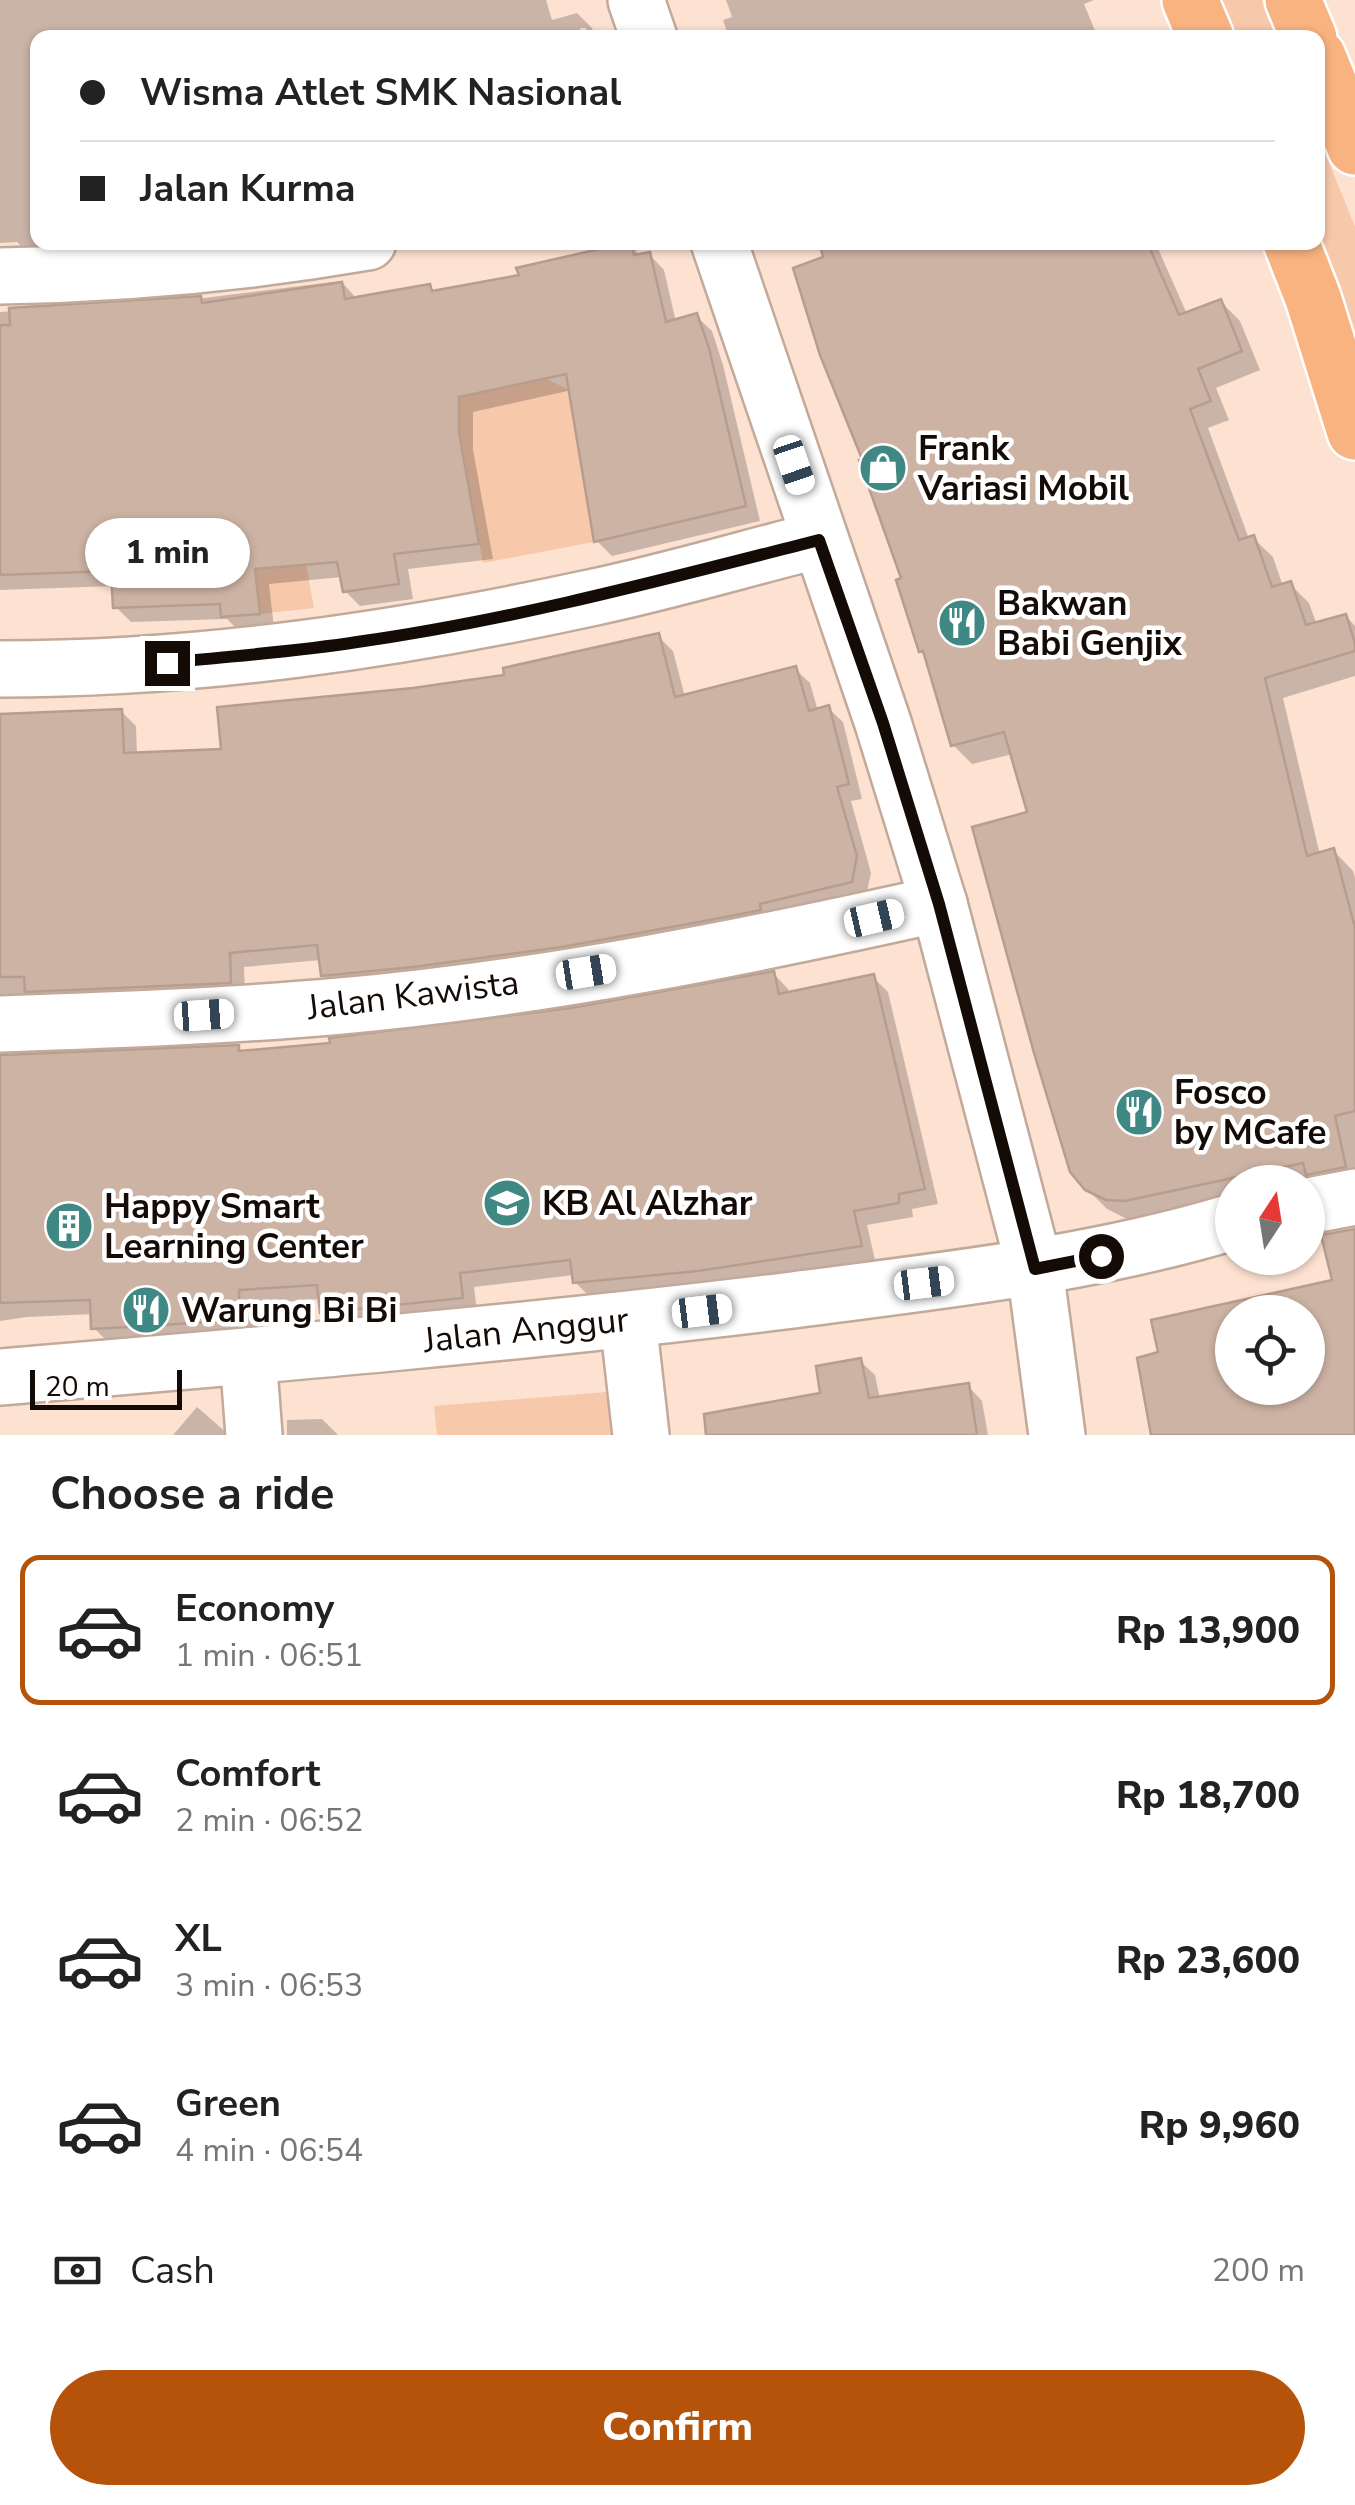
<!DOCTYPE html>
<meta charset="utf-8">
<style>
body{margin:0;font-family:"Nunito Sans",sans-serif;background:#f2f2f2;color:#222;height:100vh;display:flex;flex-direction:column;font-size:38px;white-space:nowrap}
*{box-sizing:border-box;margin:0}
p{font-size:32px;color:#767676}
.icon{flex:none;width:55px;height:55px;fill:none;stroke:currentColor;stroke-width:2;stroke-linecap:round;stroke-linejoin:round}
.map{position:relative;height:1435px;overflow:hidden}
.sheet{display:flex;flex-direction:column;background:#fff;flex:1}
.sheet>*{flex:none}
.guide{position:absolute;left:30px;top:30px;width:1295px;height:220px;border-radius:20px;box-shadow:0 2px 8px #0004;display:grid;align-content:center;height:220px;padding:0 50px;background:#fff}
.needle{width:65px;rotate:12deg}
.controls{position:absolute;left:1215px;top:1165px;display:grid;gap:20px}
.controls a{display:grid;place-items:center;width:110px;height:110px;border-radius:50%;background:#fff;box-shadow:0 2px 8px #0004;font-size:50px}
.scale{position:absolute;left:30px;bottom:25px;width:152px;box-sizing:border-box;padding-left:10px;border:5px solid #140b06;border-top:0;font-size:28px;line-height:35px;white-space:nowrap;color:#140b06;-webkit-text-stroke:8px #fff;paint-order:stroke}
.end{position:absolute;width:45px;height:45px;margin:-22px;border:12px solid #140b06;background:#fff;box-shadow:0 0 0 5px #fff}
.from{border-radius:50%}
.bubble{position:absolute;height:70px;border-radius:35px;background:#fff;box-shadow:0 2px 8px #0004;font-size:32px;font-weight:800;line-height:70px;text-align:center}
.car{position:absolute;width:30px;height:60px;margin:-30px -15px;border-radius:12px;box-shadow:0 0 8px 2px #0007;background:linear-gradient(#fff 24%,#345 0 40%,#fff 0 76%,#345 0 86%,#fff 0)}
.guide b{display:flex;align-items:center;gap:35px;height:95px;font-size:38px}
.guide b+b{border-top:2px solid #e0e0e0}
.guide i{width:25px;height:25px;background:#222}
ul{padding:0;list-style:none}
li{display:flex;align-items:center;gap:30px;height:150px;margin:0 20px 15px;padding:0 30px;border:5px solid transparent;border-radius:20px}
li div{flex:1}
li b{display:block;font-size:38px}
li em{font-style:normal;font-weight:800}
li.on{border-color:#b45309}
li>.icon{width:90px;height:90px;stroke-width:1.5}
h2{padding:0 50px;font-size:45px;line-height:120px}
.pay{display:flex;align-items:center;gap:25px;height:110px;padding:0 50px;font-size:38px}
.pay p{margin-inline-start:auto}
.action{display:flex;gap:20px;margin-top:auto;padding:20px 50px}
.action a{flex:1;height:115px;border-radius:60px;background:#b45309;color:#fff;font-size:40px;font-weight:800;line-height:115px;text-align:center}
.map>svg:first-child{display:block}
</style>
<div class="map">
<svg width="1355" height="1435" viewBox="0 0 1355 1435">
<rect width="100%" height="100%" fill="#fde2d2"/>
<g fill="#f8c8ab">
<path d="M 1218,0 L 1262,0 L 1277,37 L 1233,37 Z"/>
<path d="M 1318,135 L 1355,227 L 1355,351 L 1318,242 Z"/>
<path d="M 545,378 L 569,390 L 594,542 L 483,563 L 453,399 Z"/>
<path d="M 281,423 L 314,608 L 260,614 L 249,507 Z"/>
<path d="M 606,1392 L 612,1435 L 437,1435 L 434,1406 Z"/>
</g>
<g fill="#0003" fill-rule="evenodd">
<path d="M 0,0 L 546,0 L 552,20 L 577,13 L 592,28 L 595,38 L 589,38 L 586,28 L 580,28 L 583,38 L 38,38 L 38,242 L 172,242 L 34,259 L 17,242 L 0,243 Z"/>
<path d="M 726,0 L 1094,0 L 1084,4 L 1098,38 L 729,38 L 723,20 L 732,17 Z"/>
<path d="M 822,242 L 1160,242 L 1156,244 L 1187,314 L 1221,302 L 1240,321 L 1260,370 L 1216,388 L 1229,420 L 1208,428 L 1249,539 L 1253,538 L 1273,557 L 1283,586 L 1290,584 L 1309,603 L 1317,625 L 1346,616 L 1355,626 L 1355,676 L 1283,698 L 1320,855 L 1334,851 L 1353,871 L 1355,878 L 1355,1188 L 1308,1182 L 1232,1182 L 1232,1201 L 1146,1219 L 1127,1219 L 1107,1209 L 1086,1188 L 1030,814 L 1013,754 L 972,764 L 953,745 L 927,657 L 921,651 Z"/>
<path d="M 630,245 L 641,256 L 649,254 L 664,270 L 676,322 L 696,316 L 712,331 L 723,365 L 760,521 L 612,556 L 597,541 L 572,390 L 473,412 L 473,450 L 493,559 L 408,569 L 413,599 L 360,606 L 345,591 L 342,577 L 269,584 L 274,628 L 239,631 L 227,619 L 131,622 L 116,607 L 115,586 L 0,590 L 0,312 L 188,300 L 341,281 L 357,299 L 429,287 L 435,293 L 522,276 Z"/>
<path d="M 658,636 L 673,651 L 685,697 L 795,669 L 810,683 L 818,711 L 828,708 L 843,722 L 862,799 L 851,801 L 871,873 L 866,896 L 773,918 L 338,990 L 323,975 L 321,960 L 244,967 L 245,997 L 0,1012 L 0,716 L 121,711 L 136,726 L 137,755 L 224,751 L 414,690 L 507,677 Z"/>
<path d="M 774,974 L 788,989 L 790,995 L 873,977 L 888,992 L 938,1204 L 912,1209 L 913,1217 L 867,1225 L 875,1260 L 714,1285 L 590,1297 L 575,1282 L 574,1275 L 474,1287 L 477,1312 L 338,1327 L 323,1312 L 321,1299 L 253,1304 L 253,1334 L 109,1343 L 94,1328 L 93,1314 L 27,1317 L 0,1321 L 0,1058 L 238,1047 L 244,1053 L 333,1046 L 496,1022 Z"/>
<path d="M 1355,1231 L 1355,1435 L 1154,1435 L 1161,1354 L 1154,1322 L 1335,1282 ZM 1232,1312 L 1308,1312 L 1308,1388 L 1232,1388 Z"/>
<path d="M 860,1361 L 875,1375 L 880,1399 L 968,1386 L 982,1401 L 988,1435 L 713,1435 L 823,1395 Z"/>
<path d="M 197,1407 L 220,1427 L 229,1435 L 173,1435 Z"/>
<path d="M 322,1419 L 338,1435 L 287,1435 L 287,1420 Z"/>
</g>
<g fill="#cdb3a4" stroke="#b69d8e" stroke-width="2.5" fill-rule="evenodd">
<path d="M 630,242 L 634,255 L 650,252 L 666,322 L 697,313 L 709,348 L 746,506 L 594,542 L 566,374 L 459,397 L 459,433 L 479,544 L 394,554 L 399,584 L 343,592 L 337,562 L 255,569 L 260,614 L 221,617 L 220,604 L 113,608 L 111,571 L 0,575 L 0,325 L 10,325 L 9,308 L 201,296 L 202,303 L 342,282 L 345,299 L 430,284 L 432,291 L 519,275 L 516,268 Z"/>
<path d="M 819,242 L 1147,242 L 1179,315 L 1221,299 L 1242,351 L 1198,369 L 1211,401 L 1190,409 L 1239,540 L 1254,535 L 1272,587 L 1291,581 L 1306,625 L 1346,614 L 1355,644 L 1355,651 L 1265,678 L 1307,856 L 1334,848 L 1355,928 L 1355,1111 L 1335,1116 L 1346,1167 L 1306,1175 L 1303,1163 L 1125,1201 L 1106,1200 L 1085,1190 L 1070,1172 L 1034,1053 L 972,827 L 1027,812 L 1004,732 L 951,746 L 923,651 L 919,652 L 896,580 L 901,578 L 859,460 L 862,459 L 820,355 L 793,268 L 823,257 Z"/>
<path d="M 659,633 L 675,697 L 796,666 L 809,711 L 829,705 L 849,784 L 837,787 L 857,856 L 852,882 L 760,904 L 761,910 L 710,920 L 562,947 L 413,967 L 321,976 L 317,945 L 230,953 L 231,983 L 25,992 L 24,977 L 0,977 L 0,714 L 122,709 L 124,753 L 221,749 L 217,707 L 413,688 L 504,675 L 503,668 Z"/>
<path d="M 774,971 L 779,994 L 874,974 L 925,1189 L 899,1194 L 899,1203 L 854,1211 L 862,1246 L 698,1271 L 573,1283 L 570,1260 L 460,1273 L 463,1298 L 320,1313 L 317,1285 L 239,1290 L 240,1320 L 129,1327 L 91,1329 L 90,1300 L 0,1303 L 0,1055 L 239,1045 L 239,1051 L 330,1043 L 329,1038 L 571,1008 Z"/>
<path d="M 1355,1229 L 1355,1435 L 1151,1435 L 1137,1358 L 1158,1352 L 1151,1320 L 1332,1280 L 1321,1235 ZM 1232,1312 L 1308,1312 L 1308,1388 L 1232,1388 Z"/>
<path d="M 861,1358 L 869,1398 L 969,1383 L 977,1435 L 706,1435 L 704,1414 L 820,1393 L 816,1366 Z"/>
</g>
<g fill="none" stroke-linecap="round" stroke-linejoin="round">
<g stroke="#c3a99a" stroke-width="60">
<g id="street">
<path d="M 636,0 L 649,38"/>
<path d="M 719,242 L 883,723 L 939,904 L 1035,1269 L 1057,1435"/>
<path d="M 0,276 C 124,274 246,263 368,242"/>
<path d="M 0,669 C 199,669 396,640 590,598 C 667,582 743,559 819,540"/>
<path d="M 0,1024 C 114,1020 228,1016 341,1006 C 542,988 742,948 939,904"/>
<path d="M 1308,1206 L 1355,1197"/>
<path d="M 628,1320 L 641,1435"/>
<path d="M 248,1356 L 254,1435"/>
<path d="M 0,1377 C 262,1355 524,1333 785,1301 C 936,1281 1086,1266 1232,1222"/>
</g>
</g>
<g stroke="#fff" stroke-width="60">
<g id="primary">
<path d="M 1190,0 L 1206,38"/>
<path d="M 1293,0 L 1309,38"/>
<path d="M 1318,57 L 1355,147"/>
<path d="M 1291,242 L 1313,298 L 1355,432"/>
</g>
</g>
<use href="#street" stroke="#fff" stroke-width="55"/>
<use href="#primary" stroke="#f8b380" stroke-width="55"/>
</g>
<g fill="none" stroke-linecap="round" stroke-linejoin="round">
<path stroke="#140b06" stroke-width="12" d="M 167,663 C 230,656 294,652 357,642 C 513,620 666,579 819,540 L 883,723 L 939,904 L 1035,1269 L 1101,1256"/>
</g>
<defs>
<g id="shop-disc" transform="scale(2.5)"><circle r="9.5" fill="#408883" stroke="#fff"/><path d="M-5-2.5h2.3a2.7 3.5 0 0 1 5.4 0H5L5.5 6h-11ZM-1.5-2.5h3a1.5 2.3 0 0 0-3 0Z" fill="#fff"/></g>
<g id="restaurant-disc" transform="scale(2.5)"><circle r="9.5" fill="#408883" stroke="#fff"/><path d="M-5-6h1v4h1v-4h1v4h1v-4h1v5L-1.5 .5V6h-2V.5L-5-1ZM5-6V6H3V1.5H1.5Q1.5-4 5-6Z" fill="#fff"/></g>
<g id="school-disc" transform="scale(2.5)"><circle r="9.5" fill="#408883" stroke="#fff"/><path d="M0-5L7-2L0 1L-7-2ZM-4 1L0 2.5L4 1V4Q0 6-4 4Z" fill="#fff"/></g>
<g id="building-disc" transform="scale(2.5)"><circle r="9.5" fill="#408883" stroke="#fff"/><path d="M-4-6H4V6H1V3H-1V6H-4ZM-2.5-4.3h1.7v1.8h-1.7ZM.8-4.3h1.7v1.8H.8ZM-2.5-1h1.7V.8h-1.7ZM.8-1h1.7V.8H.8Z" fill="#fff"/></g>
</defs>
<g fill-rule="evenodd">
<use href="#shop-disc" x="883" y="468"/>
<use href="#restaurant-disc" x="962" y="623"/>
<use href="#restaurant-disc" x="1139" y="1112"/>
<use href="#school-disc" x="507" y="1203"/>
<use href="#building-disc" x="69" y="1226"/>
<use href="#restaurant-disc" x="146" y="1310"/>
</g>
<g text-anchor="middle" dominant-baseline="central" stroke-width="9" stroke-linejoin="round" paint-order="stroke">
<g font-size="35" font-weight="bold" fill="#140b06" stroke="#fff" text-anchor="start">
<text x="918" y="448">Frank<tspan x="918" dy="40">Variasi Mobil</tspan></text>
<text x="997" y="603">Bakwan<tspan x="997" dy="40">Babi Genjix</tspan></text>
<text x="1174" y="1092">Fosco<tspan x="1174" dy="40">by MCafe</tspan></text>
<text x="542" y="1203">KB Al Alzhar</text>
<text x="104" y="1206">Happy Smart<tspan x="104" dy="40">Learning Center</tspan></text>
<text x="181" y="1310">Warung Bi Bi</text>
</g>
<g font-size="35" fill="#140b06" stroke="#fff">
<text transform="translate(413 995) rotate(-7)">Jalan Kawista</text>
<text transform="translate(526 1330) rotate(-6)">Jalan Anggur</text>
</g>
</g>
</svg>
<div class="controls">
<a><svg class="needle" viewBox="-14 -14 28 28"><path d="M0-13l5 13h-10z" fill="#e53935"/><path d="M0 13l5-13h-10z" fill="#767676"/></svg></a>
<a><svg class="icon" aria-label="locate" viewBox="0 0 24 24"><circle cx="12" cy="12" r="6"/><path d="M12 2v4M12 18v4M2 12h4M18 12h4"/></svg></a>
</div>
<div class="scale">20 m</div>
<i class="end from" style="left:1101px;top:1256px"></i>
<i class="end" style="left:167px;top:663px"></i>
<div class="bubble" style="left:85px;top:518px;width:165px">1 min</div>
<i class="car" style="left:794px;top:465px;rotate:161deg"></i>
<i class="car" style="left:874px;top:918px;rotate:77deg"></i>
<i class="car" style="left:586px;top:972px;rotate:81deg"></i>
<i class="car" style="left:204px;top:1015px;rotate:86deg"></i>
<i class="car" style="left:924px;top:1283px;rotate:83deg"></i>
<i class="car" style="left:702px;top:1311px;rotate:83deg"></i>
<div class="guide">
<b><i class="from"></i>Wisma Atlet SMK Nasional</b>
<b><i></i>Jalan Kurma</b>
</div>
</div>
<section class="sheet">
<h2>Choose a ride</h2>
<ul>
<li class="on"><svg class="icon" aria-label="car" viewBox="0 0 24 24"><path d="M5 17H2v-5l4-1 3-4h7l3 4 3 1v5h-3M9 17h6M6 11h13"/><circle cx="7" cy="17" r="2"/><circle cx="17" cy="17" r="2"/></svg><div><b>Economy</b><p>1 min · 06:51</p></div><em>Rp 13,900</em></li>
<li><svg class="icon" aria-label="car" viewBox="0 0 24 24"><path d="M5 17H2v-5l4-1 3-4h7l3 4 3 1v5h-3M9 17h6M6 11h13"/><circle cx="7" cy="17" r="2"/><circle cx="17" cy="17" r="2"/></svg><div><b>Comfort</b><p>2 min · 06:52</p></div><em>Rp 18,700</em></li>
<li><svg class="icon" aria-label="car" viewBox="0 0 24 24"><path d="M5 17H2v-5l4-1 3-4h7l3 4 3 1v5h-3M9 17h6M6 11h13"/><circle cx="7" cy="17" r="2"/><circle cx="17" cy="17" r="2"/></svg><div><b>XL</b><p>3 min · 06:53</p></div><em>Rp 23,600</em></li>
<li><svg class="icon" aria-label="car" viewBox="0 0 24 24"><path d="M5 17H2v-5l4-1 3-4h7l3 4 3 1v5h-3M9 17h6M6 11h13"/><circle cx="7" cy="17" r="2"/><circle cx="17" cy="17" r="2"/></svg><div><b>Green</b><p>4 min · 06:54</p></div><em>Rp 9,960</em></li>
</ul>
<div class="pay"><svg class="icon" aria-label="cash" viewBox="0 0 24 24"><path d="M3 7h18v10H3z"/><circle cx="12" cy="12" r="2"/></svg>Cash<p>200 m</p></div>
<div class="action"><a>Confirm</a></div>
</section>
